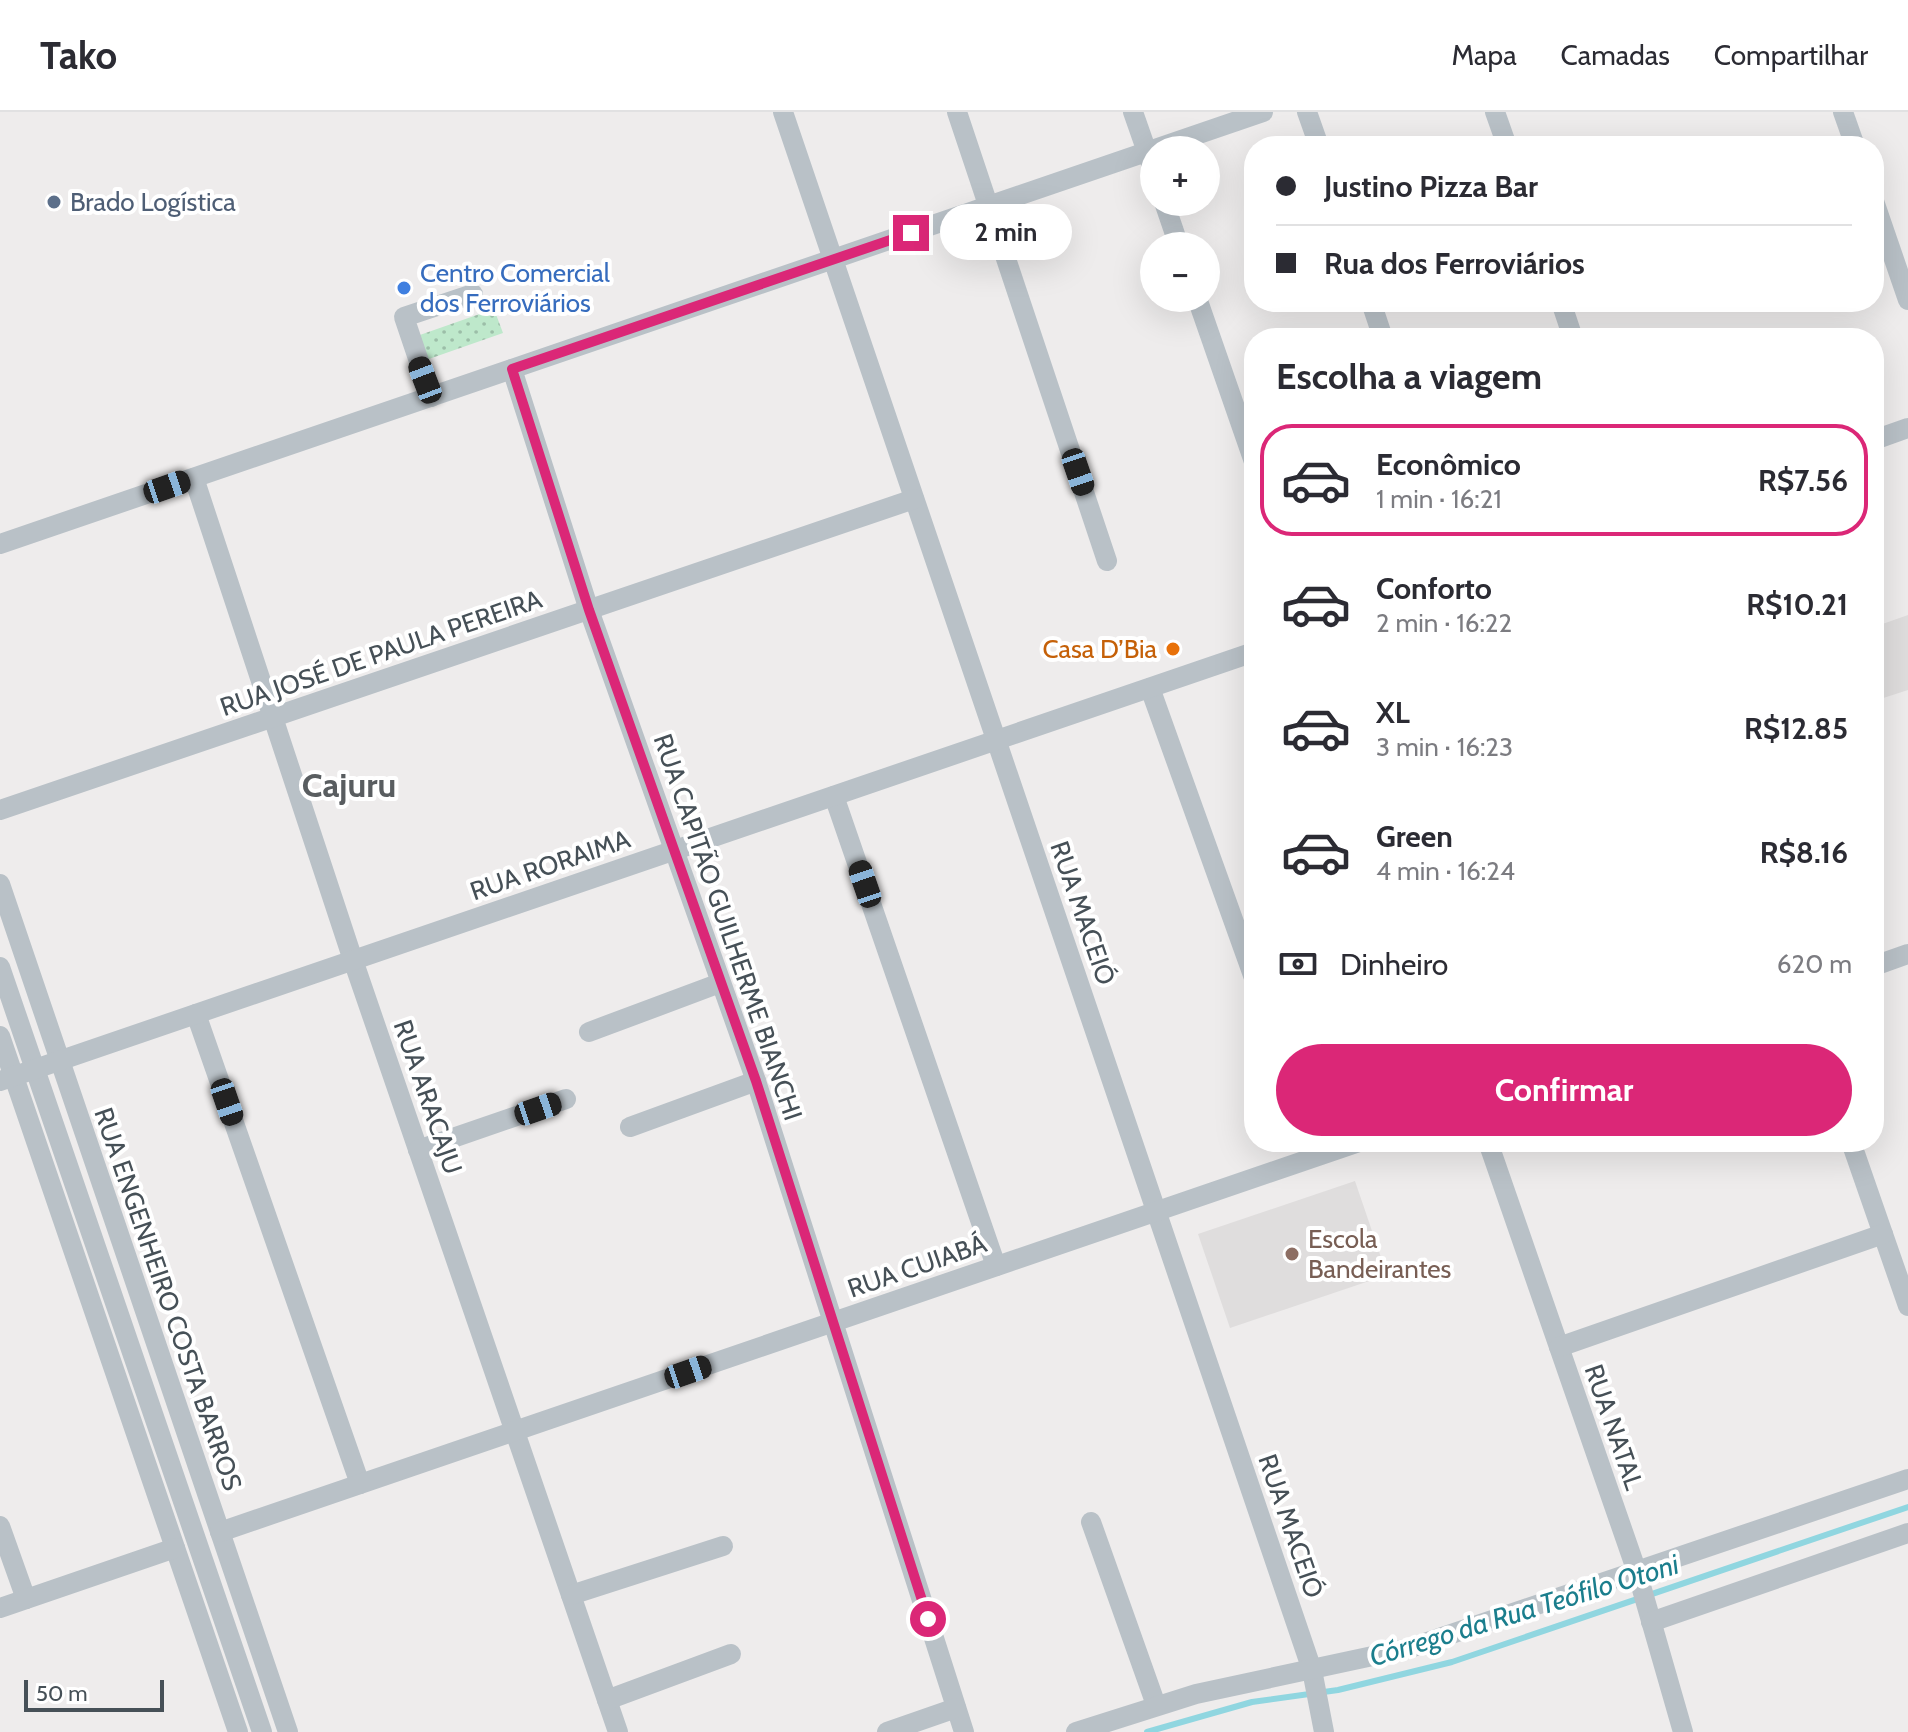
<!DOCTYPE html>
<html lang="pt">
<meta charset="utf-8">
<style>
body{margin:0;font-family:Cabin,sans-serif;background:#f2f2f3;color:#2b2b33;height:100vh;display:flex;flex-direction:column;font-size:30px;white-space:nowrap}
*{box-sizing:border-box;margin:0}
p{font-size:26px;color:#7c7c81}
.icon{flex:none;width:44px;height:44px;fill:none;stroke:currentColor;stroke-width:2;stroke-linecap:round;stroke-linejoin:round}
.map{position:relative;flex:1;overflow:hidden}
.sheet{position:absolute;left:1244px;top:216px;width:640px;height:824px;display:flex;flex-direction:column;background:#fff;border-radius:32px;box-shadow:0 8px 32px #0002}
.sheet>*{flex:none}
.guide{position:absolute;left:1244px;top:24px;width:640px;height:176px;border-radius:32px;box-shadow:0 8px 32px #0002;display:grid;align-content:center;height:176px;padding:0 32px;background:#fff}
.controls{position:absolute;left:1140px;top:24px;display:grid;gap:16px}
.controls a{display:grid;place-items:center;width:80px;height:80px;border-radius:50%;background:#fff;box-shadow:0 8px 32px #0002;font-size:40px}
.scale{position:absolute;left:24px;bottom:20px;width:140px;box-sizing:border-box;padding-left:8px;border:4px solid #465057;border-top:0;font-size:22px;line-height:28px;white-space:nowrap;color:#465057;-webkit-text-stroke:6px #fff;paint-order:stroke}
.end{position:absolute;width:36px;height:36px;margin:-18px;border:10px solid #db2777;background:#fff;box-shadow:0 0 0 4px #fff}
.from{border-radius:50%}
.bubble{position:absolute;height:56px;border-radius:28px;background:#fff;box-shadow:0 8px 32px #0002;font-size:26px;font-weight:700;line-height:56px;text-align:center}
.car{position:absolute;width:24px;height:48px;margin:-24px -12px;border-radius:10px;box-shadow:0 0 6px 2px #0007;background:linear-gradient(#222 24%,#8ab4d8 0 40%,#222 0 76%,#8ab4d8 0 86%,#222 0)}
.guide b{display:flex;align-items:center;gap:28px;height:76px;font-size:30px}
.guide b+b{border-top:2px solid #e1e1e2}
.guide i{width:20px;height:20px;background:#2b2b33}
ul{padding:0;list-style:none}
li{display:flex;align-items:center;gap:24px;height:112px;margin:0 16px 12px;padding:0 16px;border:4px solid transparent;border-radius:32px}
li div{flex:1}
li b{display:block;font-size:30px}
li em{font-style:normal;font-weight:700}
li.on{border-color:#db2777}
li>.icon{width:72px;height:72px;stroke-width:1.5}
h2{padding:0 32px;font-size:36px;line-height:96px}
.pay{display:flex;align-items:center;gap:20px;height:88px;padding:0 32px;font-size:30px}
.pay p{margin-inline-start:auto}
.primary-button{display:flex;gap:16px;margin-top:auto;padding:16px 32px}
.primary-button a{flex:1;height:92px;border-radius:48px;background:#db2777;color:#fff;font-size:32px;font-weight:700;line-height:92px;text-align:center}
header{display:flex;align-items:center;gap:48px;box-sizing:border-box;height:112px;padding:0 40px;background:#fff;border-bottom:2px solid #e1e1e2}
header strong{font-size:38px}
nav{display:flex;gap:44px;margin-inline-start:auto;font-size:28px}
.map>svg:first-child{display:block}
</style>
<header>
<strong>Tako</strong>
<nav><a>Mapa</a><a>Camadas</a><a>Compartilhar</a></nav>
</header>
<div class="map">
<svg width="1908" height="1620" viewBox="0 0 1908 1620">
<defs>
<pattern id="grass-dots" width="8" height="8" patternUnits="userSpaceOnUse" patternTransform="scale(2)"><rect width="8" height="8" fill="#bee8cb"/><path d="M2 2h.1M6 6h.1" fill="none" stroke="#9cbea8" stroke-width="1.8" stroke-linecap="round"/></pattern>
</defs>
<rect width="100%" height="100%" fill="#eeecec"/>
<g fill="#dfdddd">
<path d="M 1908,503 L 1908,578 L 1874,589 L 1874,515 Z"/>
<path d="M 1355,1069 L 1387,1163 L 1230,1216 L 1198,1122 Z"/>
</g>
<path fill="url(#grass-dots)" d="M 494,197 L 503,221 L 426,248 L 417,224 Z"/>
<g fill="none" stroke-linecap="round" stroke-linejoin="round">
<path stroke="#90d6e0" stroke-width="6" d="M 1147,1620 L 1252,1590 L 1338,1578 L 1452,1550 L 1908,1395"/>
<g stroke="#b9c1c7" stroke-width="20">
<path d="M 783,0 L 1312,1558 L 1324,1620"/>
<path d="M 957,0 L 1107,449"/>
<path d="M 1133,0 L 1154,60"/>
<path d="M 1307,0 L 1319,34"/>
<path d="M 1495,0 L 1507,34"/>
<path d="M 1843,0 L 1855,34"/>
<path d="M 1874,89 L 1908,188"/>
<path d="M 1164,90 L 1179,134"/>
<path d="M 1197,186 L 1254,350"/>
<path d="M 1371,190 L 1383,226"/>
<path d="M 1561,190 L 1573,226"/>
<path d="M 512,257 L 589,498 L 756,969 L 964,1620"/>
<path d="M 431,285 L 404,205 L 473,182"/>
<path d="M 1874,328 L 1908,316"/>
<path d="M 194,366 L 353,848 L 618,1620"/>
<path d="M 0,432 L 1263,0"/>
<path d="M 1150,576 L 1254,866"/>
<path d="M 834,684 L 996,1154"/>
<path d="M 0,698 L 914,387"/>
<path d="M 0,772 L 288,1620"/>
<path d="M 1874,854 L 1908,842"/>
<path d="M 0,855 L 262,1620"/>
<path d="M 196,902 L 360,1372"/>
<path d="M 589,920 L 720,871"/>
<path d="M 0,924 L 238,1620"/>
<path d="M 0,969 L 1254,540"/>
<path d="M 630,1015 L 756,969"/>
<path d="M 1488,1030 L 1637,1460 L 1683,1620"/>
<path d="M 1851,1030 L 1908,1194"/>
<path d="M 418,1038 L 566,987"/>
<path d="M 1559,1235 L 1883,1122"/>
<path d="M 1091,1410 L 1156,1593"/>
<path d="M 0,1414 L 26,1487"/>
<path d="M 220,1420 L 1359,1030"/>
<path d="M 571,1483 L 723,1434"/>
<path d="M 0,1496 L 175,1436"/>
<path d="M 1651,1510 L 1908,1421"/>
<path d="M 607,1588 L 731,1542"/>
<path d="M 887,1620 L 956,1596"/>
<path d="M 1076,1620 L 1196,1582 L 1410,1536 L 1908,1367"/>
</g>
</g>
<g fill="none" stroke-linecap="round" stroke-linejoin="round">
<path stroke="#db2777" stroke-width="10" d="M 911,121 L 512,257 L 589,498 L 756,969 L 928,1507"/>
</g>
<circle fill="#5c6f8a" stroke="#fff" stroke-width="3" cx="54" cy="90" r="8"/>
<circle fill="#3f7fe0" stroke="#fff" stroke-width="3" cx="404" cy="176" r="8"/>
<circle fill="#e8710a" stroke="#fff" stroke-width="3" cx="1173" cy="537" r="8"/>
<circle fill="#8d6e63" stroke="#fff" stroke-width="3" cx="1292" cy="1142" r="8"/>
<g text-anchor="middle" dominant-baseline="central" stroke-width="8" stroke-linejoin="round" paint-order="stroke">
<g font-size="26" fill="#4e5e75" stroke="#fff" text-anchor="start">
<text x="70" y="90">Brado Logística</text>
</g>
<g font-size="26" fill="#366cbe" stroke="#fff" text-anchor="start">
<text x="420" y="161">Centro Comercial<tspan x="420" dy="30">dos Ferroviários</tspan></text>
</g>
<g font-size="26" fill="#c56008" stroke="#fff" text-anchor="end">
<text x="1157" y="537">Casa D’Bia</text>
</g>
<g font-size="26" fill="#465057" stroke="#fff">
<text transform="translate(381 541) rotate(-19)">RUA JOSÉ DE PAULA PEREIRA</text>
<text transform="translate(550 753) rotate(-19)">RUA RORAIMA</text>
<text transform="translate(1083 801) rotate(71)">RUA MACEIÓ</text>
<text transform="translate(728 815) rotate(71)">RUA CAPITÃO GUILHERME BIANCHI</text>
<text transform="translate(428 985) rotate(71)">RUA ARACAJU</text>
<text transform="translate(917 1154) rotate(-19)">RUA CUIABÁ</text>
<text transform="translate(168 1187) rotate(71)">RUA ENGENHEIRO COSTA BARROS</text>
<text transform="translate(1614 1315) rotate(71)">RUA NATAL</text>
<text transform="translate(1291 1414) rotate(71)">RUA MACEIÓ</text>
</g>
<g font-size="26" fill="#785e54" stroke="#fff" text-anchor="start">
<text x="1308" y="1127">Escola<tspan x="1308" dy="30">Bandeirantes</tspan></text>
</g>
<g font-size="28" font-style="italic" fill="#1b7e8d" stroke="#fff">
<text transform="translate(1524 1498) rotate(-17)">Córrego da Rua Teófilo Otoni</text>
</g>
<g font-size="34" font-weight="bold" fill="#595d60" stroke="#fff">
<text x="349" y="673">Cajuru</text>
</g>
</g>
</svg>
<div class="controls">
<a>+</a>
<a>−</a>
</div>
<div class="scale">50 m</div>
<i class="end from" style="left:928px;top:1507px"></i>
<i class="end" style="left:911px;top:121px"></i>
<div class="bubble" style="left:940px;top:92px;width:132px">2 min</div>
<i class="car" style="left:425px;top:268px;rotate:339deg"></i>
<i class="car" style="left:1078px;top:360px;rotate:161deg"></i>
<i class="car" style="left:167px;top:375px;rotate:71deg"></i>
<i class="car" style="left:865px;top:772px;rotate:341deg"></i>
<i class="car" style="left:227px;top:990px;rotate:161deg"></i>
<i class="car" style="left:538px;top:997px;rotate:71deg"></i>
<i class="car" style="left:688px;top:1260px;rotate:71deg"></i>
<div class="guide">
<b><i class="from"></i>Justino Pizza Bar</b>
<b><i></i>Rua dos Ferroviários</b>
</div>
<section class="sheet">
<h2>Escolha a viagem</h2>
<ul>
<li class="on"><svg class="icon" aria-label="car" viewBox="0 0 24 24"><path d="M5 17H2v-5l4-1 3-4h7l3 4 3 1v5h-3M9 17h6M6 11h13"/><circle cx="7" cy="17" r="2"/><circle cx="17" cy="17" r="2"/></svg><div><b>Econômico</b><p>1 min · 16:21</p></div><em>R$7.56</em></li>
<li><svg class="icon" aria-label="car" viewBox="0 0 24 24"><path d="M5 17H2v-5l4-1 3-4h7l3 4 3 1v5h-3M9 17h6M6 11h13"/><circle cx="7" cy="17" r="2"/><circle cx="17" cy="17" r="2"/></svg><div><b>Conforto</b><p>2 min · 16:22</p></div><em>R$10.21</em></li>
<li><svg class="icon" aria-label="car" viewBox="0 0 24 24"><path d="M5 17H2v-5l4-1 3-4h7l3 4 3 1v5h-3M9 17h6M6 11h13"/><circle cx="7" cy="17" r="2"/><circle cx="17" cy="17" r="2"/></svg><div><b>XL</b><p>3 min · 16:23</p></div><em>R$12.85</em></li>
<li><svg class="icon" aria-label="car" viewBox="0 0 24 24"><path d="M5 17H2v-5l4-1 3-4h7l3 4 3 1v5h-3M9 17h6M6 11h13"/><circle cx="7" cy="17" r="2"/><circle cx="17" cy="17" r="2"/></svg><div><b>Green</b><p>4 min · 16:24</p></div><em>R$8.16</em></li>
</ul>
<div class="pay"><svg class="icon" aria-label="cash" viewBox="0 0 24 24"><path d="M3 7h18v10H3z"/><circle cx="12" cy="12" r="2"/></svg>Dinheiro<p>620 m</p></div>
<div class="primary-button"><a>Confirmar</a></div>
</section>
</div>
